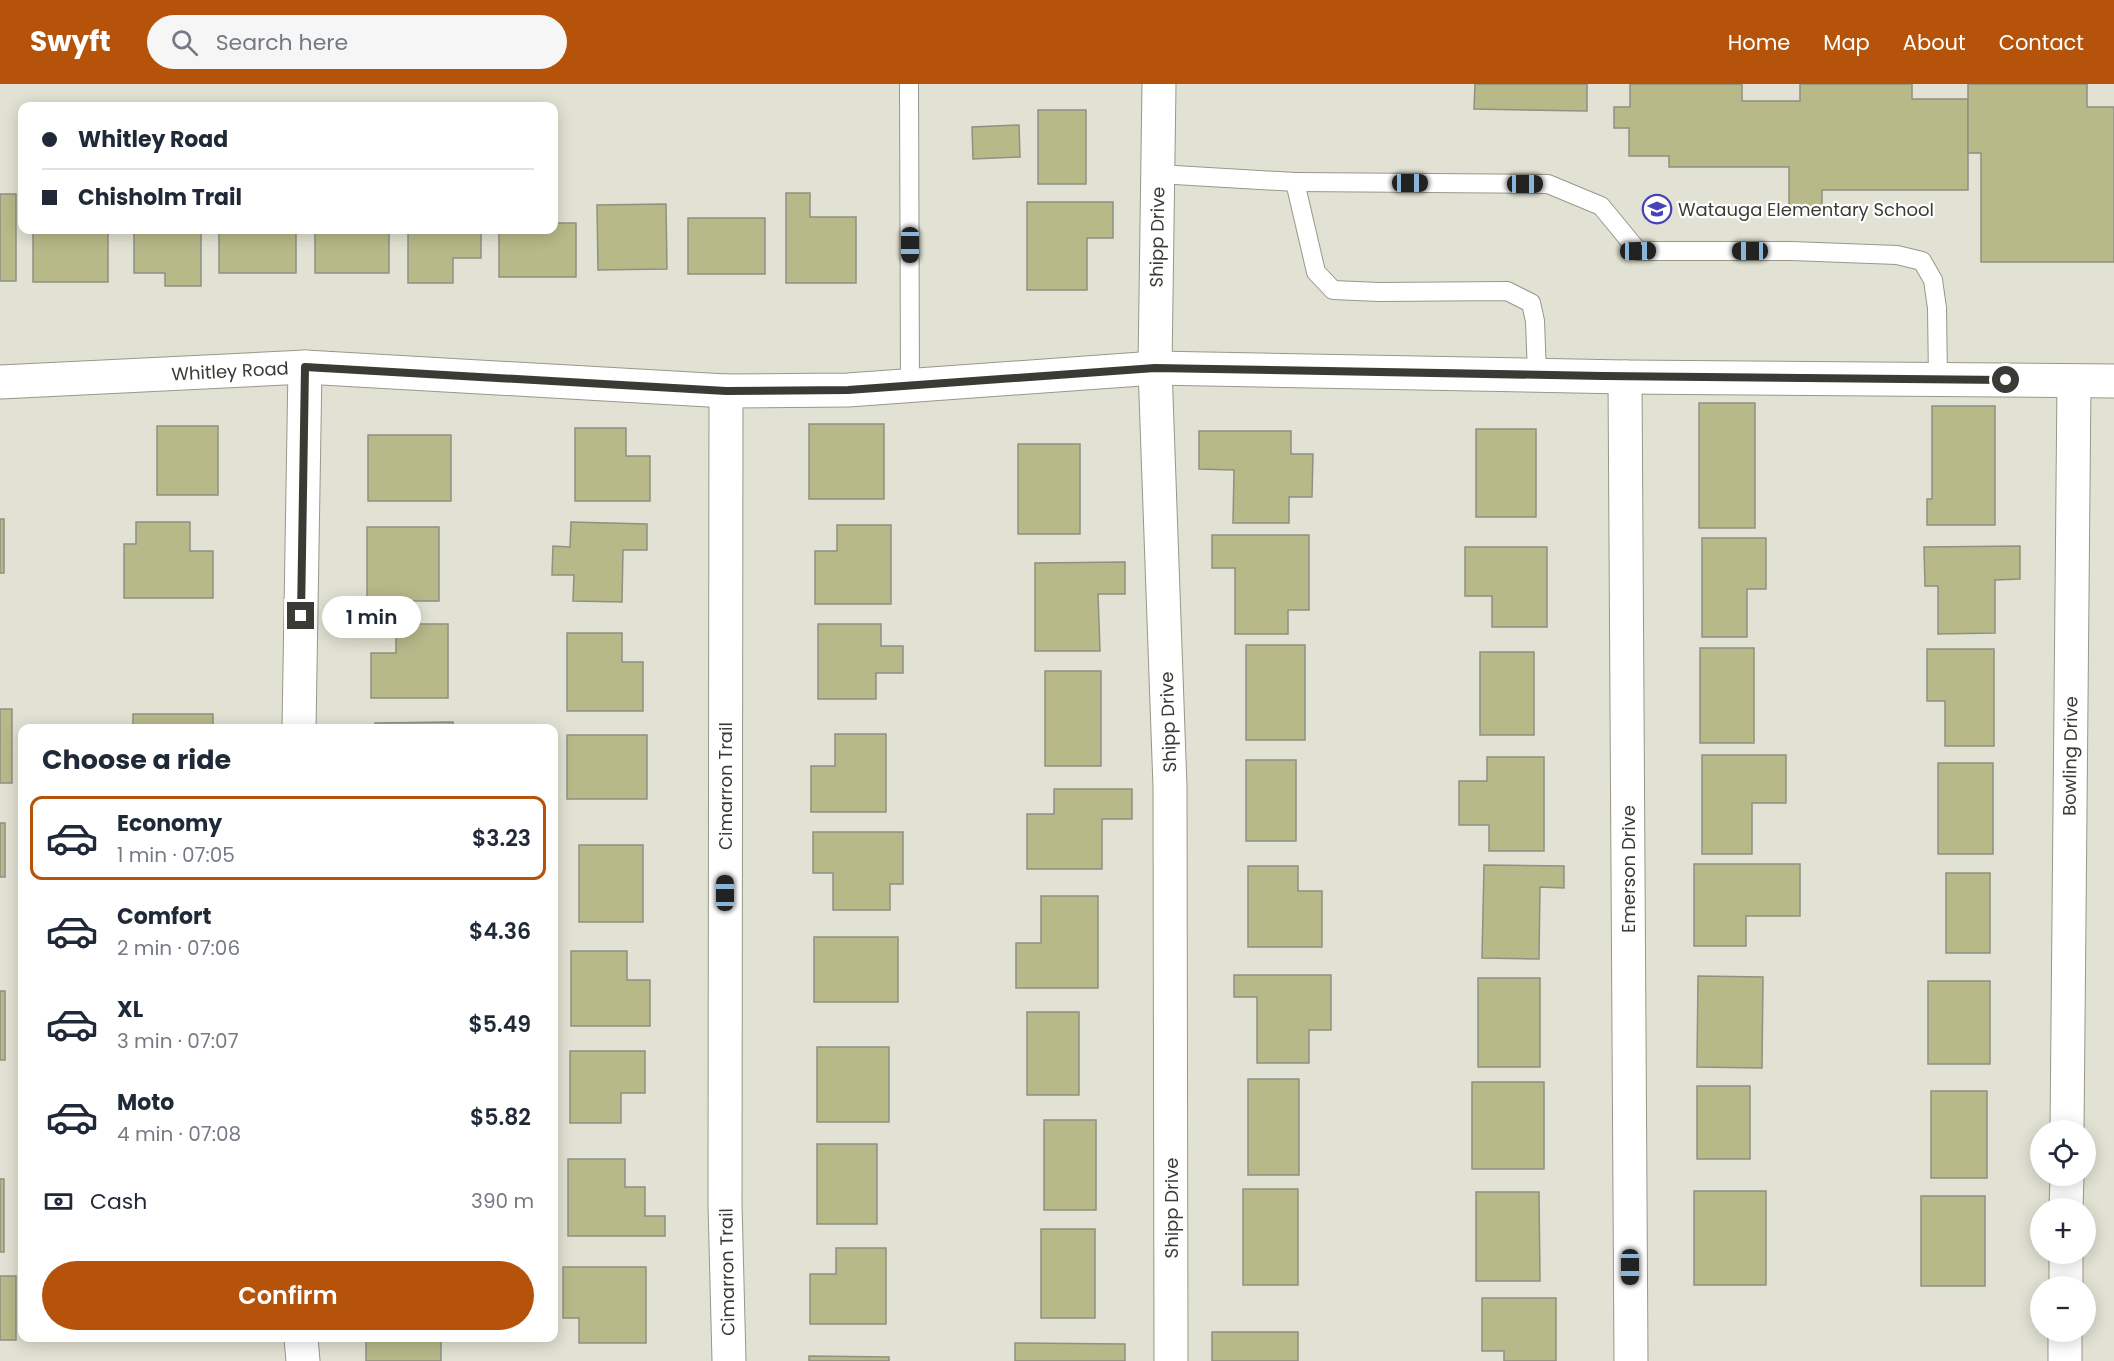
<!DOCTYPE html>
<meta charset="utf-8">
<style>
body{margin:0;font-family:Poppins,sans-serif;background:#f6f6f7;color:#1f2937;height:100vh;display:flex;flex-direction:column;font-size:22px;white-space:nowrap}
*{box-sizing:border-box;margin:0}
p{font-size:20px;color:#747a83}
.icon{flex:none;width:33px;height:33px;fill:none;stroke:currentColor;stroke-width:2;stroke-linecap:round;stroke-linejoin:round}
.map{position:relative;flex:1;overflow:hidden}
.panel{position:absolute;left:18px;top:640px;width:540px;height:618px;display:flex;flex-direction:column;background:#fff;border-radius:12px;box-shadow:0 3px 15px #0003}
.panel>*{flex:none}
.top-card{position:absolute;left:18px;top:18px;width:540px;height:132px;border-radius:12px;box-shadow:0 3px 15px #0003;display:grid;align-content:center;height:132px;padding:0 24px;background:#fff}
.tools{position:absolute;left:2030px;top:1036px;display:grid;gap:12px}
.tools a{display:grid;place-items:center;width:66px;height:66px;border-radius:50%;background:#fff;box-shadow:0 3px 15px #0003;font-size:30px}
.end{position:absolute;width:27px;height:27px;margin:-14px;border:8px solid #3b3b35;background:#fff;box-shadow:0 0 0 3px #fff}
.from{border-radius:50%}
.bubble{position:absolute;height:42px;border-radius:21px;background:#fff;box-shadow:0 3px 15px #0003;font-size:20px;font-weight:600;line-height:42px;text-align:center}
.car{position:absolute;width:18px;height:36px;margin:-18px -9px;border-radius:8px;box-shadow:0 0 4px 2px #0007;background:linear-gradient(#222 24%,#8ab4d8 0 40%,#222 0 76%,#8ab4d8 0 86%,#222 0)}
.top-card b{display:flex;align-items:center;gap:21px;height:57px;font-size:22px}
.top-card b+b{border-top:2px solid #e0e1e3}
.top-card i{width:15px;height:15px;background:#1f2937}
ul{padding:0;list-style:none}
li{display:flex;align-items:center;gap:18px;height:84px;margin:0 12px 9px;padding:0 12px;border:3px solid transparent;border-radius:12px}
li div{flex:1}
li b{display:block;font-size:22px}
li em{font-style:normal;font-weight:600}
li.current{border-color:#b45309}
li>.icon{width:54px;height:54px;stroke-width:1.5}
h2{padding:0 24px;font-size:27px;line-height:72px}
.pay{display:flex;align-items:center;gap:15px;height:66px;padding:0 24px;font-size:22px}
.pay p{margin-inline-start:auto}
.button{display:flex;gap:12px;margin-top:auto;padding:12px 24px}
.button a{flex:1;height:69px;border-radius:36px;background:#b45309;color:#fff;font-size:24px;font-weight:600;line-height:69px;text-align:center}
header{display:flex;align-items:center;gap:36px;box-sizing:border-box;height:84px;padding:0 30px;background:#b45309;color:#fff}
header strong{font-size:28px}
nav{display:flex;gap:33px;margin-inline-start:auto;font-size:21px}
.search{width:420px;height:54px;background:#f6f6f7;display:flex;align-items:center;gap:15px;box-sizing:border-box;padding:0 21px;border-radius:33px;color:#747a83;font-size:22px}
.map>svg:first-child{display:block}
</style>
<header>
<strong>Swyft</strong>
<div class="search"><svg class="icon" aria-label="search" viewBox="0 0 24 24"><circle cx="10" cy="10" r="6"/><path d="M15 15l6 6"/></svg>Search here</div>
<nav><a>Home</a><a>Map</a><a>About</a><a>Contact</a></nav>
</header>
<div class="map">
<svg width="2114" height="1277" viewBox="0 0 2114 1277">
<rect width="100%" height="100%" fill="#e1e2d3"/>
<g fill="#b8b989" stroke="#909083" stroke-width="1.5">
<path d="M 1475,0 L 1587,0 L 1587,27 L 1474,25 Z"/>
<path d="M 1630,0 L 1742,0 L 1742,17 L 1800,17 L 1800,0 L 1912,0 L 1912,15 L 1968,15 L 1968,106 L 1822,106 L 1822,124 L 1789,124 L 1789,83 L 1669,83 L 1669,72 L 1629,72 L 1629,44 L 1614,44 L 1614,23 L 1630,23 Z"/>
<path d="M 1968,0 L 2087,0 L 2087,23 L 2114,23 L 2114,178 L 1981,178 L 1981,69 L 1968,69 Z"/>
<rect x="1038" y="26" width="48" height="74"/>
<path d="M 1019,41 L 1020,73 L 973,75 L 972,43 Z"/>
<path d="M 786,109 L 810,109 L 810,133 L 856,133 L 856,199 L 786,199 Z"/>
<rect x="0" y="110" width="16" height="87"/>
<path d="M 1027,118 L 1113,118 L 1113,154 L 1087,154 L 1087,206 L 1027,206 Z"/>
<path d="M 666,120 L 667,185 L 598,186 L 597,121 Z"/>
<rect x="688" y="134" width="77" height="56"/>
<path d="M 554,139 L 576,139 L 576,193 L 499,193 L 499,146 L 554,146 Z"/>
<rect x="33" y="146" width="75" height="52"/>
<path d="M 134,146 L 201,146 L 201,202 L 165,202 L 165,189 L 134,189 Z"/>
<rect x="219" y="146" width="77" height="43"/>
<rect x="315" y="146" width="74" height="43"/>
<path d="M 408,146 L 481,146 L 481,174 L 453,174 L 453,199 L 408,199 Z"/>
<rect x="1699" y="319" width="56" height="125"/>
<path d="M 1932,322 L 1995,322 L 1995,441 L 1927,441 L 1927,415 L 1932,415 Z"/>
<rect x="809" y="340" width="75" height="75"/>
<rect x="157" y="342" width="61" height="69"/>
<path d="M 575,344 L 626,344 L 626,372 L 650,372 L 650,417 L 575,417 Z"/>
<rect x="1476" y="345" width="60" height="88"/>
<path d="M 1199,347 L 1291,347 L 1291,370 L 1313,370 L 1312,413 L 1289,413 L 1289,439 L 1233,439 L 1234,386 L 1199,385 Z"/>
<rect x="368" y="351" width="83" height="66"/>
<rect x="1018" y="360" width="62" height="90"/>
<rect x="0" y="435" width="4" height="54"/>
<path d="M 136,438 L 190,438 L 190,467 L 213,467 L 213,514 L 124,514 L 124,460 L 136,460 Z"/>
<path d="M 571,438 L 647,440 L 647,466 L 623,466 L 622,518 L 573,517 L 574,491 L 552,491 L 553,462 L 570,463 Z"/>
<path d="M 837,441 L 891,441 L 891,520 L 815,520 L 815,467 L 837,467 Z"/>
<rect x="367" y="443" width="72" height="74"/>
<path d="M 1212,451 L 1309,451 L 1309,526 L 1288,526 L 1288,550 L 1235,550 L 1235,484 L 1212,484 Z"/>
<path d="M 1702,454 L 1766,454 L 1766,505 L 1747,505 L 1747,553 L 1702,553 Z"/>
<path d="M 2020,462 L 2020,495 L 1995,496 L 1995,549 L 1938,550 L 1938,502 L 1925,502 L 1924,463 Z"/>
<path d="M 1465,463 L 1547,463 L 1547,543 L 1492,543 L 1492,512 L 1465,512 Z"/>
<path d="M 1125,478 L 1125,510 L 1098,510 L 1100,567 L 1035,567 L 1035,479 Z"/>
<path d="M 396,540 L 448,540 L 448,614 L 371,614 L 371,569 L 396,569 Z"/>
<path d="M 818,540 L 881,540 L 881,562 L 903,562 L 903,589 L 876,589 L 876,615 L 818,615 Z"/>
<path d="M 567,549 L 622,549 L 622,578 L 643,578 L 643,627 L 567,627 Z"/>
<rect x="1246" y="561" width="59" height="95"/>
<rect x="1700" y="564" width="54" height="95"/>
<path d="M 1927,565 L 1994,565 L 1994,662 L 1945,662 L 1945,617 L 1927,617 Z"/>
<rect x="1480" y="568" width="54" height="83"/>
<rect x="1045" y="587" width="56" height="95"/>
<rect x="0" y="625" width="12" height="74"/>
<rect x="133" y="630" width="80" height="15"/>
<path d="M 453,638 L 454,645 L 375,645 L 375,639 Z"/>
<path d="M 835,650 L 886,650 L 886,728 L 811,728 L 811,682 L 835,682 Z"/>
<rect x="567" y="651" width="80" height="64"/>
<path d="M 1702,671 L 1786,671 L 1786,719 L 1752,719 L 1752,770 L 1702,770 Z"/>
<path d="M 1487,673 L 1544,673 L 1544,767 L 1489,767 L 1489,741 L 1459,741 L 1459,697 L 1487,697 Z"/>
<rect x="1246" y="676" width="50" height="81"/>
<rect x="1938" y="679" width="55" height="91"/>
<path d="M 1054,705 L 1132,705 L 1132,735 L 1102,735 L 1102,785 L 1027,785 L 1027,730 L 1054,730 Z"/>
<rect x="0" y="739" width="5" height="54"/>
<path d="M 813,748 L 903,748 L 903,800 L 890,800 L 890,826 L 833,826 L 833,789 L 813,789 Z"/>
<rect x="579" y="761" width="64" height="77"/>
<path d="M 1694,780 L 1800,780 L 1800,832 L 1746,832 L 1746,862 L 1694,862 Z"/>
<path d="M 1484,781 L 1564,782 L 1564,804 L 1540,803 L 1539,875 L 1482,874 Z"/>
<path d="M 1248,782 L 1298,782 L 1298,807 L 1322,807 L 1322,863 L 1248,863 Z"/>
<rect x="1946" y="789" width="44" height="80"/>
<path d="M 1041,812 L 1098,812 L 1098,904 L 1016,904 L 1016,859 L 1041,859 Z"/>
<rect x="814" y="853" width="84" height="65"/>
<path d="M 571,867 L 627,867 L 627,896 L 650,896 L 650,942 L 571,942 Z"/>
<path d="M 1234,891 L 1331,891 L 1331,946 L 1309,946 L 1309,979 L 1257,979 L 1257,913 L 1234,913 Z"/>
<path d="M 1698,892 L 1763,893 L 1762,984 L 1697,983 Z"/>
<rect x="1478" y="894" width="62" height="89"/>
<rect x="1928" y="897" width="62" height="83"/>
<rect x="0" y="907" width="5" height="69"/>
<rect x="1027" y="928" width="52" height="83"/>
<rect x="817" y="963" width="72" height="75"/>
<path d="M 570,967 L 645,967 L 645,1009 L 621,1009 L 621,1039 L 570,1039 Z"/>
<rect x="1248" y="995" width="51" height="96"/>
<rect x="1472" y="998" width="72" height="87"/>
<rect x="1697" y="1002" width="53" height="73"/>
<rect x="1931" y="1007" width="56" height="87"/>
<rect x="1044" y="1036" width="52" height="90"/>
<rect x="817" y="1060" width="60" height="80"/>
<path d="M 568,1075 L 625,1075 L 625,1103 L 645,1103 L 645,1132 L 665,1132 L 665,1152 L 568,1152 Z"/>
<rect x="0" y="1095" width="4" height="73"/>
<rect x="1243" y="1105" width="55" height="96"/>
<rect x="1694" y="1107" width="72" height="94"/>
<path d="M 1476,1108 L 1539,1108 L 1540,1197 L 1476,1197 Z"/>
<rect x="1921" y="1112" width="64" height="90"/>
<rect x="1041" y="1145" width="54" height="89"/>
<path d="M 836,1164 L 886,1164 L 886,1240 L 810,1240 L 810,1190 L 836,1190 Z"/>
<path d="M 563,1183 L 646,1183 L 646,1259 L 579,1259 L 579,1234 L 563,1234 Z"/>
<rect x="0" y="1192" width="16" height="64"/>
<path d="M 1482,1214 L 1556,1214 L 1556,1277 L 1504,1277 L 1504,1267 L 1482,1267 Z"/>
<rect x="1212" y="1248" width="86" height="29"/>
<rect x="366" y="1254" width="75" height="23"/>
<path d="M 1015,1259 L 1125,1260 L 1125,1277 L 1015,1277 Z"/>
<path d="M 809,1272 L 889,1273 L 889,1277 L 809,1277 Z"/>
</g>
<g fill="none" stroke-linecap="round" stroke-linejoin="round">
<g stroke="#97988a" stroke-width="20">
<g id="lane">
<path d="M 909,0 L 910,302"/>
<path d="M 1158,90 L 1295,98 L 1316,188 L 1333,206 L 1379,208 L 1507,207 L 1531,219 L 1535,237 L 1537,291"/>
<path d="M 1295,98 L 1548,100 L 1601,122 L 1638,167 L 1791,167 L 1897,171 L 1922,177 L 1933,196 L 1937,224 L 1938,296"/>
</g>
</g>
<g stroke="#97988a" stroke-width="35">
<g id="street">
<path d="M 1625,293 L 1631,1277"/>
<path d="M 0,298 L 305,283 L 726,307 L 848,306 L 1155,284 L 1625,293 L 2114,297"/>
<path d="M 726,307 L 725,1120 L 729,1277"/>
<path d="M 299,645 L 305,283"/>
<path d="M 2067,1047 L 2074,297"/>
<path d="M 2066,1125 L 2067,1092"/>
<path d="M 2066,1203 L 2066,1170"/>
<path d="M 301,1254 L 303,1277"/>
<path d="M 2065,1277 L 2065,1248"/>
</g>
</g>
<g stroke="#97988a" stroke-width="35">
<path id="secondary" d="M 1159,0 L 1155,284 L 1170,703 L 1171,1277"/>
</g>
<use href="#lane" stroke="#fff" stroke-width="18"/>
<use href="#street" stroke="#fff" stroke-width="33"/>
<use href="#secondary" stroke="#fff" stroke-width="33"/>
</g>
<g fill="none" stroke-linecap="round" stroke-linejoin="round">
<path stroke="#3b3b35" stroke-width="8" d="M 301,532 L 305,283 L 726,307 L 848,306 L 1155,284 L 1603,292 L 2006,296"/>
</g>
<defs>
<g id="school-ring" transform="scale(1.5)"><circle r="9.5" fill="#fff" stroke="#4643b9" stroke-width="1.5"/><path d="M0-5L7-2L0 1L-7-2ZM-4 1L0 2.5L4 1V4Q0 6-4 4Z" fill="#4643b9"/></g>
</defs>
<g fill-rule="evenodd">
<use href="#school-ring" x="1657" y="125"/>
</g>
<g text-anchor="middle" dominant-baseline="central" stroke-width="4.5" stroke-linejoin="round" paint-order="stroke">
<g font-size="18" fill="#3b3b35" stroke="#fff" text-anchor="start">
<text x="1678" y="125">Watauga Elementary School</text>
</g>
<g font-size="18" fill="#3b3b35" stroke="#fff">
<text transform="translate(1157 153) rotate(-89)">Shipp Drive</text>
<text transform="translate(230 287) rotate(-3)">Whitley Road</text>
<text transform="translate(1168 638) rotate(-92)">Shipp Drive</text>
<text transform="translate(2070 672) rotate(-89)">Bowling Drive</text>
<text transform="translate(725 702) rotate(-90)">Cimarron Trail</text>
<text transform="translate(1628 785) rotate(-90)">Emerson Drive</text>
<text transform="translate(1171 1124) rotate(-90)">Shipp Drive</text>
<text transform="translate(727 1188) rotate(-91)">Cimarron Trail</text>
</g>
</g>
</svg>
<div class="tools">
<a><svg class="icon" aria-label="locate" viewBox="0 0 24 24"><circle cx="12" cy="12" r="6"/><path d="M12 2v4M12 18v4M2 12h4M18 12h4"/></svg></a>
<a>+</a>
<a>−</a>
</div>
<i class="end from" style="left:2006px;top:296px"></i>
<i class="end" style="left:301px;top:532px"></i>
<div class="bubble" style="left:322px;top:512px;width:99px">1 min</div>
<i class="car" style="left:1410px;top:99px;rotate:90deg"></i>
<i class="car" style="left:1525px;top:100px;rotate:90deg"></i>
<i class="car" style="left:910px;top:161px;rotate:180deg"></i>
<i class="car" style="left:1638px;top:167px;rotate:89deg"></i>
<i class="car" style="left:1750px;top:167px;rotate:270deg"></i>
<i class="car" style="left:725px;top:809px;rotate:0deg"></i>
<i class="car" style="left:1630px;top:1183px;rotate:180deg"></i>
<div class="top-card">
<b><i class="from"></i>Whitley Road</b>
<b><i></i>Chisholm Trail</b>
</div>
<section class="panel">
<h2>Choose a ride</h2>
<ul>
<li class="current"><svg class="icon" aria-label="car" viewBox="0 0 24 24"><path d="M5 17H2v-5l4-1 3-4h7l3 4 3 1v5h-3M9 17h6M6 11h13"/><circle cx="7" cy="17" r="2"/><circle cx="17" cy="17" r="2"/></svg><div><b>Economy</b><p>1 min · 07:05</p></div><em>$3.23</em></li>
<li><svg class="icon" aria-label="car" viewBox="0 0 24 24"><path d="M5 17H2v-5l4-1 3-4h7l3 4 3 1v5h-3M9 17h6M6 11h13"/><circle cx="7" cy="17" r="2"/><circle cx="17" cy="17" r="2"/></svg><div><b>Comfort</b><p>2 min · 07:06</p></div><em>$4.36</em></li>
<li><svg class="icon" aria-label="car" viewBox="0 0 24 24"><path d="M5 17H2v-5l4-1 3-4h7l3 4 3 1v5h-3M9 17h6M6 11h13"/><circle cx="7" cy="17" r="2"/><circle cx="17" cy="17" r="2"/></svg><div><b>XL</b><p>3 min · 07:07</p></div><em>$5.49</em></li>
<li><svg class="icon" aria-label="car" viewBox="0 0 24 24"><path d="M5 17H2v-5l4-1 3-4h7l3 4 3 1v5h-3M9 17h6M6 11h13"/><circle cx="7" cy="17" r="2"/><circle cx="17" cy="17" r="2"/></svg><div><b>Moto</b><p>4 min · 07:08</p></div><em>$5.82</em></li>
</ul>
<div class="pay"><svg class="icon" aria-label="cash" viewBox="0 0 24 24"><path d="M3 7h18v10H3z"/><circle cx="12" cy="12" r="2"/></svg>Cash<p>390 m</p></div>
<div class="button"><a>Confirm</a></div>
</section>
</div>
